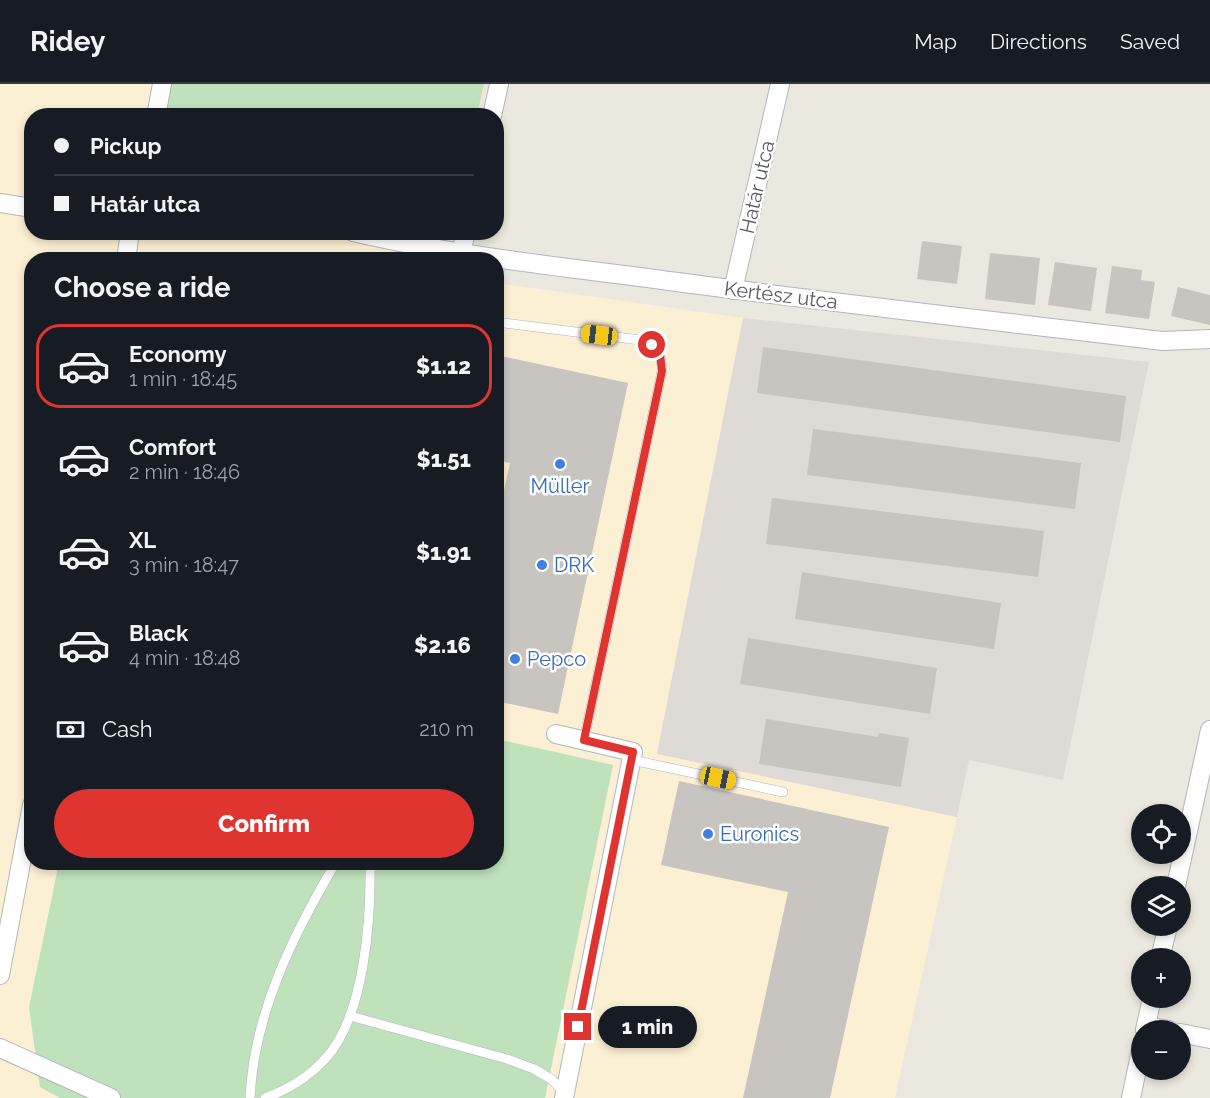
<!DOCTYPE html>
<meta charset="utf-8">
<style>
body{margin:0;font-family:Raleway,sans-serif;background:#20242c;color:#f1f3f6;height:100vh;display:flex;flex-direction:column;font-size:22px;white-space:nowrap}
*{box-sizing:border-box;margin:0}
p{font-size:20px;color:#9ea1a6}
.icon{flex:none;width:33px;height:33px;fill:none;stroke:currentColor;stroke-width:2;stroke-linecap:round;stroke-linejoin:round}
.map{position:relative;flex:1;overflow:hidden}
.sheet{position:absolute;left:24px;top:168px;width:480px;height:618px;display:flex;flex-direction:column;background:#171b24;border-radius:24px;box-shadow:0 3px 9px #0003}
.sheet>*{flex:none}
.guide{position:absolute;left:24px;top:24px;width:480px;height:132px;border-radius:24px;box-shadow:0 3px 9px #0003;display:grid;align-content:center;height:132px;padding:0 30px;background:#171b24}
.fabs{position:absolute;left:1131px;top:720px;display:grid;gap:12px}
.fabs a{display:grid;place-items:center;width:60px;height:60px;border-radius:50%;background:#171b24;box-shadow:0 3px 9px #0003;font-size:30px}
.end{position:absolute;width:27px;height:27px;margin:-14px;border:8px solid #e03431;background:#fff;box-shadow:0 0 0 3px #fff}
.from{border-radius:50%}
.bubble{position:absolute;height:42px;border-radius:21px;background:#171b24;box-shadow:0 3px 9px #0003;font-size:20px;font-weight:800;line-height:42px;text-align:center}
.car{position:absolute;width:18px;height:36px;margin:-18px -9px;border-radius:8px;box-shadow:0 0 4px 2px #0007;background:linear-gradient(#f5c518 24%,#345 0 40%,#f5c518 0 76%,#345 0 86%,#f5c518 0)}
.guide b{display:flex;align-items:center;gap:21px;height:57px;font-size:22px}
.guide b+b{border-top:2px solid #363941}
.guide i{width:15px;height:15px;background:#f1f3f6}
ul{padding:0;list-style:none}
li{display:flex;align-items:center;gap:18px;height:84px;margin:0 12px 9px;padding:0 18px;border:3px solid transparent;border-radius:24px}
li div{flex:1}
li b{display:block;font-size:22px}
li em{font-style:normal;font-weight:800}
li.current{border-color:#e03431}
li>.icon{width:54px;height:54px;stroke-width:1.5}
h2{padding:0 30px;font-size:27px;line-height:72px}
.pay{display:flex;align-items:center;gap:15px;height:66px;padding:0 30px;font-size:22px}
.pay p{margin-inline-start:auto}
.action{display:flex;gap:12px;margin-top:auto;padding:12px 30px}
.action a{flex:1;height:69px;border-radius:36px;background:#e03431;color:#fff;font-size:24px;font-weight:800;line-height:69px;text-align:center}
header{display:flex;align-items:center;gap:36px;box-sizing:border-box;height:84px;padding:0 30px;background:#171b24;border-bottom:2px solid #363941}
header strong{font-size:28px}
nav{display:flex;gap:33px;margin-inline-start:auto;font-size:21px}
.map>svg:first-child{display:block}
</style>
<header>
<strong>Ridey</strong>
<nav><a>Map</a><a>Directions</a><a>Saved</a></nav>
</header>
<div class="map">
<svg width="1210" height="1014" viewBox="0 0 1210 1014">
<rect width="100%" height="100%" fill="#ebe8df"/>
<g fill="#fcf0d4">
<path d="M 0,0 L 171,0 L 164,31 L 32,32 L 32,148 L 399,148 L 448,157 L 444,176 L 32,176 L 32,778 L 59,779 L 29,923 L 40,1003 L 60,1014 L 0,1014 Z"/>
<path d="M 497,199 L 743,234 L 657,669 L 957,733 L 895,1014 L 545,1014 L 613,681 L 497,655 Z"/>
</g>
<path fill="#dedbd7" d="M 743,234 L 1149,278 L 1063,696 L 969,676 L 957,733 L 657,670 Z"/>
<g fill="#bfe2bc">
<path d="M 171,0 L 484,0 L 477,31 L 164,32 Z"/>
<path d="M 399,149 L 450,149 L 448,157 Z"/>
<path d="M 497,655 L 613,681 L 545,1014 L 60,1014 L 40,1003 L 29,923 L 59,779 L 496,778 Z"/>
</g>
<g fill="#c8c4bf">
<path d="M 922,157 L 962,162 L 957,200 L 917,195 Z"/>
<path d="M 990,169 L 1040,174 L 1035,221 L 985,215 Z"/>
<path d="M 1055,178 L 1097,184 L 1091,227 L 1048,221 Z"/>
<path d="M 1112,182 L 1142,186 L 1141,196 L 1155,198 L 1149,235 L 1105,229 Z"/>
<path d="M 1178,203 L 1210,211 L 1210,241 L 1171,232 Z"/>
<path d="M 763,263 L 1126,312 L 1120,358 L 757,309 Z"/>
<path d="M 496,271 L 628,299 L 558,630 L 496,617 L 496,442 L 510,379 L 496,376 Z"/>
<path d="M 813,345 L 1081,379 L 1075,425 L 807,391 Z"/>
<path d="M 772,414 L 1044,447 L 1038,493 L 766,460 Z"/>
<path d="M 802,488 L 1001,519 L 994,565 L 795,535 Z"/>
<path d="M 748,554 L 937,584 L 930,630 L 740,600 Z"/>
<path d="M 766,635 L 878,653 L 879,649 L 909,654 L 901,703 L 759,680 Z"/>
<path d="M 679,697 L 889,743 L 830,1014 L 743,1014 L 788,808 L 661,781 Z"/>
</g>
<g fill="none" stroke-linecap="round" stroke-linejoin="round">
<g stroke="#b2b6ba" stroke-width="10">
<g id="lane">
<path d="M 496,238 L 640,256 C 657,260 662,271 662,287 L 584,656"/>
<path d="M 632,676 L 783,708"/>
<path d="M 350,932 L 507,975 L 534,985 L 551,995 L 565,1009"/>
<path d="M 250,1014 C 254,929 293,851 336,778"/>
<path d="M 265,1014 C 287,1006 310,992 326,974 C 365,931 371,834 370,778"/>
</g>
</g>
<g stroke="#b2b6ba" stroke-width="20">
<g id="street">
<path d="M 156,32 L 162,0"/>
<path d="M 492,32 L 499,0"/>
<path d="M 0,119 L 32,124"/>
<path d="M 353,148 C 448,170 544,181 640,193 C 814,217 988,236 1163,257 L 1210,255"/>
<path d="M 461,169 L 466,148"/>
<path d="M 126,176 L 130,148"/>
<path d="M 733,206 L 780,0"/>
<path d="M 556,650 L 633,668 L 564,1014"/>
<path d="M 1176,802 L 1210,646"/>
<path d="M 1160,874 L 1168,842"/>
<path d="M 0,891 L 32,721"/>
<path d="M 1146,942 L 1169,946"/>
<path d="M 1145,946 L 1152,914"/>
<path d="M 1180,949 L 1210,955"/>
<path d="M 0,964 L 111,1014"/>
<path d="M 1131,1014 L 1142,961"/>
</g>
</g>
<use href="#lane" stroke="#fff" stroke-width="9"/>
<use href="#street" stroke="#fff" stroke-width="18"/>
</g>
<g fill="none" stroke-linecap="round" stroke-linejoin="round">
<path stroke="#e03431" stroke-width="8" d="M 578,943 L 633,668 L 584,656 L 662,287 L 660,270 L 652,261"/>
</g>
<g fill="#3f7fe0" stroke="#fff" stroke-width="2">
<circle cx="560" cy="380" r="6"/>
<circle cx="542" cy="481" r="6"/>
<circle cx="515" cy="575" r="6"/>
<circle cx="708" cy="750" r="6"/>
</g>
<g text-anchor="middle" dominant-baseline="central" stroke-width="5" stroke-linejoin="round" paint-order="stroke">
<g font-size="20" fill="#585c60" stroke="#fff">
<text transform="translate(757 103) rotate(-77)">Határ utca</text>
<text transform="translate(781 211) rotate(7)">Kertész utca</text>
</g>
<g font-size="20" fill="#366cbe" stroke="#fff" text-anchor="start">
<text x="560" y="402" text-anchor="middle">Müller</text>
<text x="554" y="481">DRK</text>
<text x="527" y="575">Pepco</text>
<text x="720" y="750">Euronics</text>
</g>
</g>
</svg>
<div class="fabs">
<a><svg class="icon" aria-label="locate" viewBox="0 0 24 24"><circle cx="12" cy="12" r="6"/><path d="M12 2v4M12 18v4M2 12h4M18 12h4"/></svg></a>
<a><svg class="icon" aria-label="layers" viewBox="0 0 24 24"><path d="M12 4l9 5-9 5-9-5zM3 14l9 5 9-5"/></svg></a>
<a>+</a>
<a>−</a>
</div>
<i class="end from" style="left:652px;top:261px"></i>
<i class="end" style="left:578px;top:943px"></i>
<div class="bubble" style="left:598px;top:922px;width:99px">1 min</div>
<i class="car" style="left:599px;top:251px;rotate:277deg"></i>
<i class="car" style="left:718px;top:694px;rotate:102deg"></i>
<div class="guide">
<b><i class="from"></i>Pickup</b>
<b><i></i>Határ utca</b>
</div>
<section class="sheet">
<h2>Choose a ride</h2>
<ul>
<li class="current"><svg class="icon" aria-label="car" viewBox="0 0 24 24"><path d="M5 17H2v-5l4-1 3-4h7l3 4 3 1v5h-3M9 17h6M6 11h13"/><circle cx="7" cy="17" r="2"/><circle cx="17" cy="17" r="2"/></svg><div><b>Economy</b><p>1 min · 18:45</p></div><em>$1.12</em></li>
<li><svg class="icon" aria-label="car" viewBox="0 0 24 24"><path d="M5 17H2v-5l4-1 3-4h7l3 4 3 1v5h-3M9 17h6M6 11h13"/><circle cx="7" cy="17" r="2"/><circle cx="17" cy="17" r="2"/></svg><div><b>Comfort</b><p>2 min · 18:46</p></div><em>$1.51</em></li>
<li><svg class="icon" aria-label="car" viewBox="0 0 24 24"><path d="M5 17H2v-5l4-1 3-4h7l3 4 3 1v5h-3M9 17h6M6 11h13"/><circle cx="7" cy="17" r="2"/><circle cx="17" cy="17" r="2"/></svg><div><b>XL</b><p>3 min · 18:47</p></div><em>$1.91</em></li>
<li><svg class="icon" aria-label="car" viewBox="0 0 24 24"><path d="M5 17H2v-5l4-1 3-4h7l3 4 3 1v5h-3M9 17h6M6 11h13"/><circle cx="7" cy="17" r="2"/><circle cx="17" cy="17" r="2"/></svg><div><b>Black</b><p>4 min · 18:48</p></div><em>$2.16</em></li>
</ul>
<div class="pay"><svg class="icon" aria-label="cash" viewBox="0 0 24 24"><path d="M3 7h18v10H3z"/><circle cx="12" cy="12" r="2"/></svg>Cash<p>210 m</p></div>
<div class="action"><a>Confirm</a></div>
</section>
</div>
